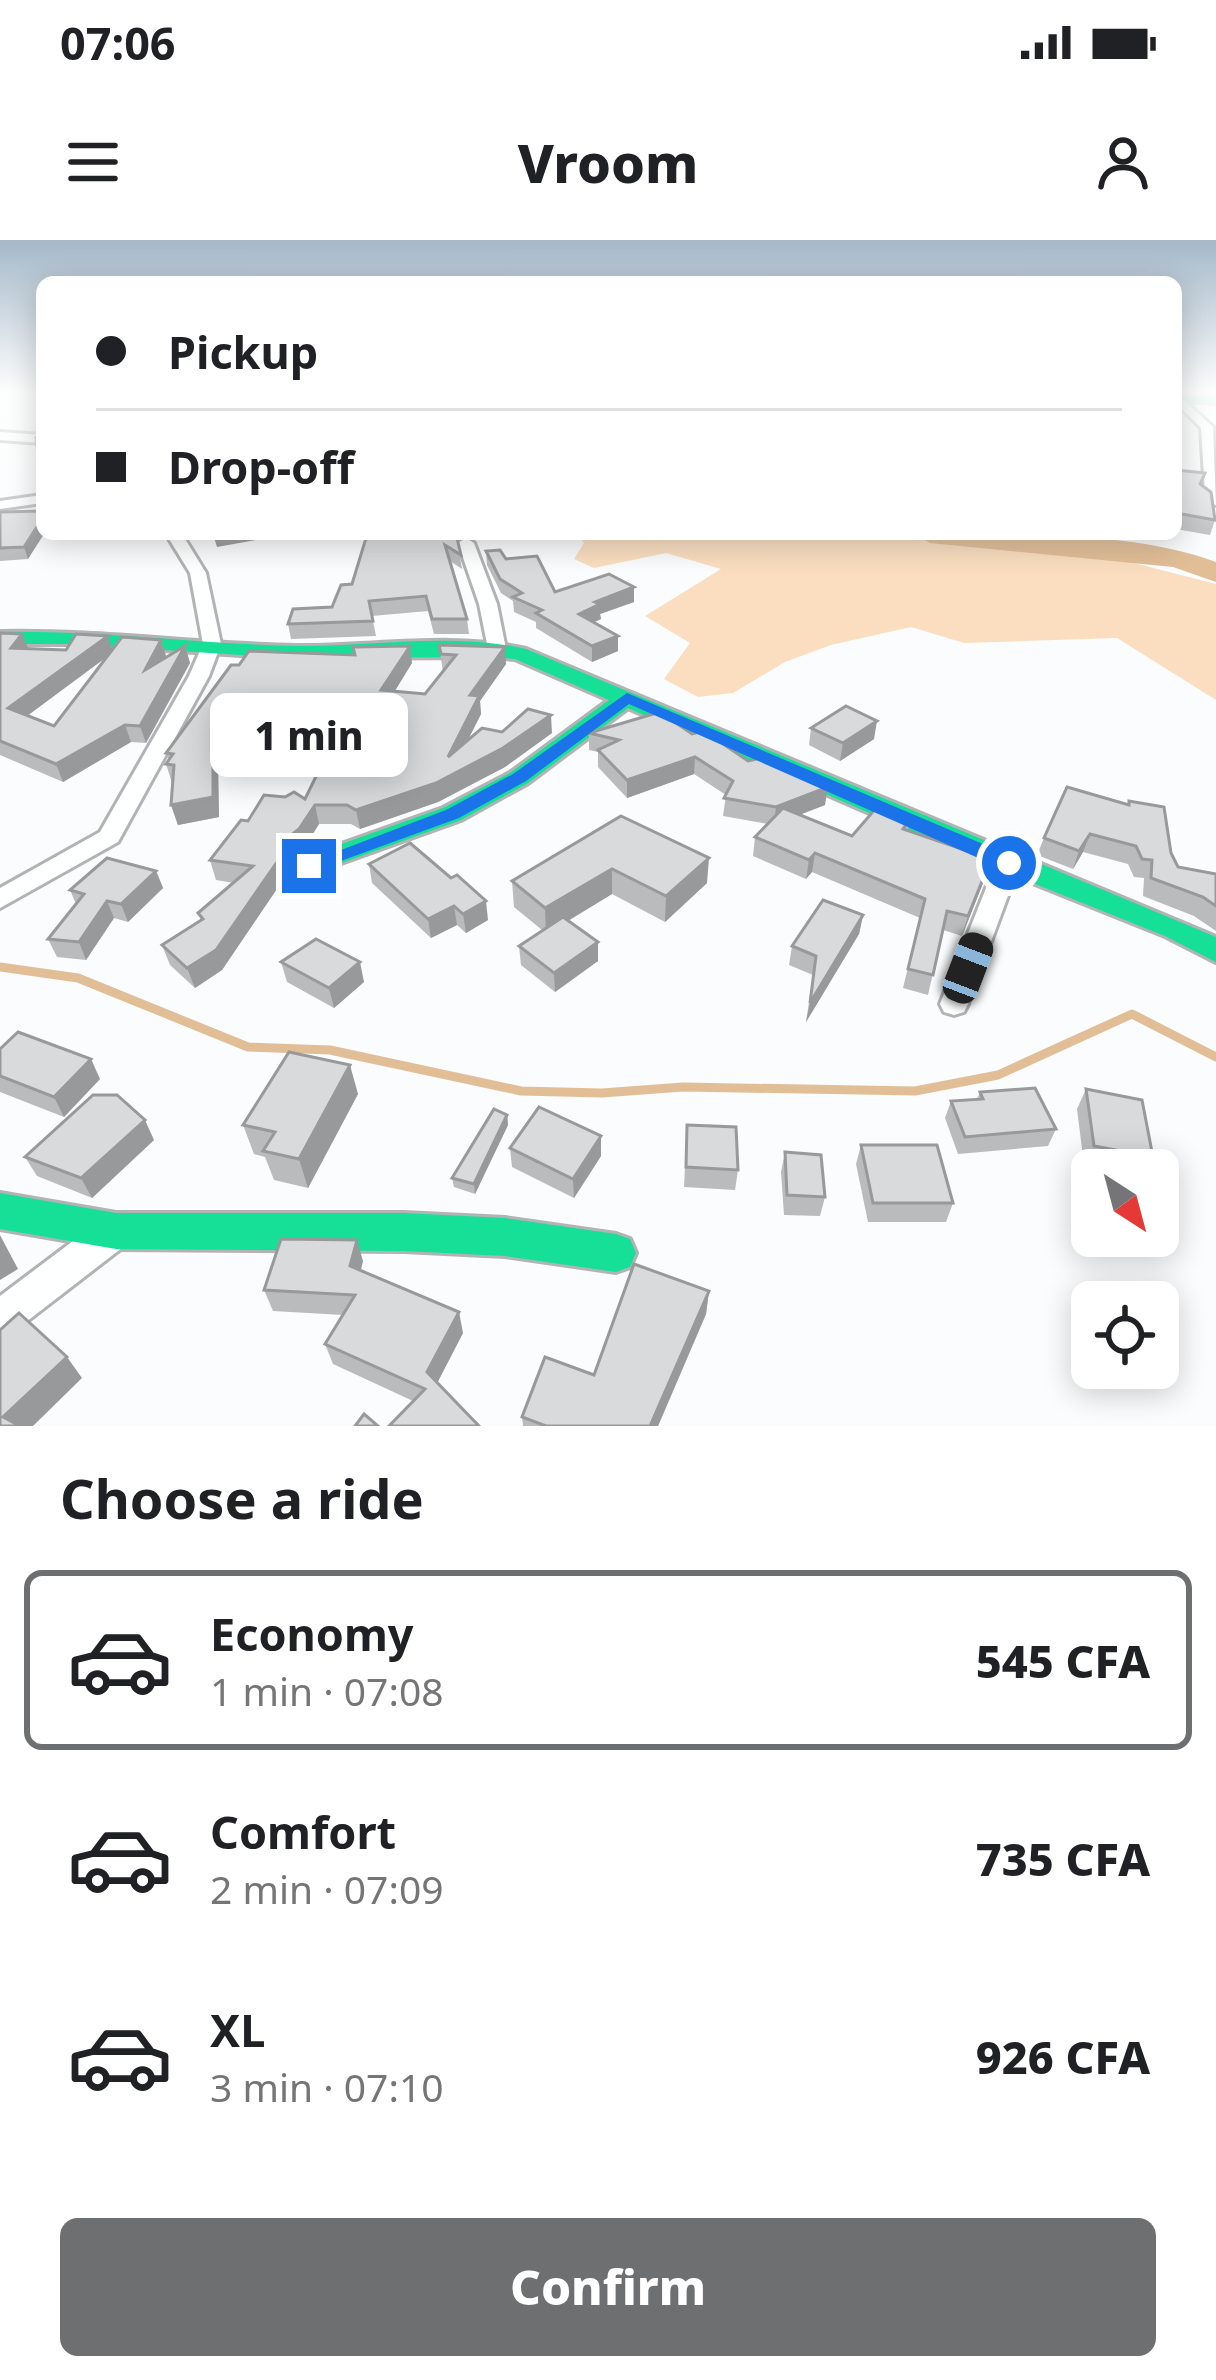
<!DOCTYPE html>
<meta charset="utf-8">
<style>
body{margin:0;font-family:"Noto Sans",sans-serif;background:#f2f2f2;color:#202124;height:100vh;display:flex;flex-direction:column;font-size:45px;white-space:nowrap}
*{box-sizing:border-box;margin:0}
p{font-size:39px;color:#757577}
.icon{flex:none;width:66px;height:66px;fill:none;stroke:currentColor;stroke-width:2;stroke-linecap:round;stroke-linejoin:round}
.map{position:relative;height:1186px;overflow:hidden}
.details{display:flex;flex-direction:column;background:#fff;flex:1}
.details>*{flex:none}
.hud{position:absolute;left:36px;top:36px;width:1146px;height:264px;border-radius:18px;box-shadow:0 6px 30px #0003;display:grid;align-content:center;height:264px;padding:0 60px;background:#fff}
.needle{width:78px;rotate:144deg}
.tools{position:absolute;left:1071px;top:909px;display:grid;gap:24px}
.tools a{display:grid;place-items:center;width:108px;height:108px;border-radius:18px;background:#fff;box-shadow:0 6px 30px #0003;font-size:60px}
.end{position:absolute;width:54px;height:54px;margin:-27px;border:15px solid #1a73e8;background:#fff;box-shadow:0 0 0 6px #fff}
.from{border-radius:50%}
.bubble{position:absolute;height:84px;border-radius:18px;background:#fff;box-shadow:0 6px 30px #0003;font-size:39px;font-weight:800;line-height:84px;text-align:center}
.car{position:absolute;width:36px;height:72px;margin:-36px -18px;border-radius:15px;box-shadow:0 0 9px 3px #0007;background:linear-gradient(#222 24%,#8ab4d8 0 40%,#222 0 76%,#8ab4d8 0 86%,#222 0)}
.hud b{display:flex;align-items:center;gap:42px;height:114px;font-size:45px}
.hud b+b{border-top:3px solid #e0e0e0}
.hud i{width:30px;height:30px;background:#202124}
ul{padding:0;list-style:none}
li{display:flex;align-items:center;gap:36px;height:180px;margin:0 24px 18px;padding:0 36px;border:6px solid transparent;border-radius:18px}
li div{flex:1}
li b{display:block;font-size:45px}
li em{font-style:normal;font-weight:800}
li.current{border-color:#6d6f71}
li>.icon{width:108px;height:108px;stroke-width:1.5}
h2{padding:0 60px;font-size:54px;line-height:144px}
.cta{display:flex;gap:24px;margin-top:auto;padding:24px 60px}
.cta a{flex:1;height:138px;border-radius:18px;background:#6d6f71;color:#fff;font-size:48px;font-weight:800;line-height:138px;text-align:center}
.status{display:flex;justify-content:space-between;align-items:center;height:84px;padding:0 60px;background:#fff;direction:ltr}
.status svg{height:33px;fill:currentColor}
header{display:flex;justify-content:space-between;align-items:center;height:156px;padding:0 60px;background:#fff;font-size:54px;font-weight:800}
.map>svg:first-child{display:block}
</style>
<div class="status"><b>07:06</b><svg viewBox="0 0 49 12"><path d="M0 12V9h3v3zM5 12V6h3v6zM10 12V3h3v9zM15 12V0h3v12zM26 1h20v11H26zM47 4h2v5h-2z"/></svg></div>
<header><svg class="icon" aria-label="menu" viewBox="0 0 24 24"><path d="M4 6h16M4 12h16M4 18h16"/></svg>Vroom<svg class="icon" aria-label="person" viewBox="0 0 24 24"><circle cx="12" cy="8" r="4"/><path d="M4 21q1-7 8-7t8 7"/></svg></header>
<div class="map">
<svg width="1216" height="1186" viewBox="0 0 1216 1186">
<rect width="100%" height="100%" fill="#fbfcfd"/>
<path fill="#fadebf" d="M 577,294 L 1020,294 L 1216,344 L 1216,460 L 1117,398 L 964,403 L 911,387 L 831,405 L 785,422 L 733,453 L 698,457 L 664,439 L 690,403 L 645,376 L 721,329 L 666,313 L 594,328 L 574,319 L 584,303 Z"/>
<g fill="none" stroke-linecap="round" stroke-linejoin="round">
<path stroke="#e2be97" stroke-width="9" d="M 0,727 L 78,738 L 248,807 L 330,810 L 521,851 L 602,853 L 683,847 L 915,851 L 998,835 L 1132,774 L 1216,817"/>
<path fill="#e2be97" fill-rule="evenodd" d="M 916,294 C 1006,294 1132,290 1216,322 L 1216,342 L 1173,327 L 930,303 Z"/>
<g stroke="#b1b3b5" stroke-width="6">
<g id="street">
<path d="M 1176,153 L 1213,187 L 1216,265 L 1199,259 L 1205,253 L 1201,188 L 1176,163 Z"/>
<path d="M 0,192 L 42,195 L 42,203 L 0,200 Z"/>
<path d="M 42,255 L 42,263 L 0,269 L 0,261 Z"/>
<path d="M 166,294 L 182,294 L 206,333 L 221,404 L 209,436 L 118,602 L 0,668 L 0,648 L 100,592 L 189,436 L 203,404 L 190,333 Z"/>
<path d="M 466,298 L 474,303 L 497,364 L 506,409 L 504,413 L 490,413 L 488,409 L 479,364 L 458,303 Z"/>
<path d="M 1008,615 L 1020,623 L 968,764 L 964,772 L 954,775 L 944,772 L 940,764 L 996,623 Z"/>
<path d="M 114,976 L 127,980 L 132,992 L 127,1004 L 13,1092 L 0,1098 L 0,1056 L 101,980 Z"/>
</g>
</g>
<g stroke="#b1b3b5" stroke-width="6">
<g id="fast">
<path d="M 1176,152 L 1216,155 L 1216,163 L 1176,160 Z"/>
<path d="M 0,392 C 99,390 197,404 296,406 C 371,407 452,392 526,409 L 1216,697 L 1216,722 L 1165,696 L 998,629 L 628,468 L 528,543 L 461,580 L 319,631 L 299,631 L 295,625 L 299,619 L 443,568 L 510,533 L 609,460 L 515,419 L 490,417 L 287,418 L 72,404 L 0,404 Z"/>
<path d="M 0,953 L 116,973 L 404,973 L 505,978 L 616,994 L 630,999 L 636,1013 L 630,1027 L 616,1032 L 505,1016 L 404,1011 L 116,1009 L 0,989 Z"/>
</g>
</g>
<use href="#street" fill="#feffff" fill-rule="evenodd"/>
<use href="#fast" fill="#16e098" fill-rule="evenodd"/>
</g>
<g fill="#babbbd" fill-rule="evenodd">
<path d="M 1176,230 L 1201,245 L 1215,280 L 1210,295 L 1176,289 Z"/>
<path d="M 42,271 L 28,319 L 0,321 L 0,272 Z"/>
<path d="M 456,294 L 462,329 L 450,321 L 467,379 L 469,394 L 434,394 L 428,371 L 372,376 L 376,396 L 291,399 L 288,384 L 332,367 Z"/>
<path d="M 486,311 L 506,319 L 555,352 L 634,347 L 634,362 L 600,374 L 601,379 L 594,382 L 618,411 L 592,422 L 536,388 L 536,382 L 514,372 L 513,361 L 501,353 L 487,325 Z"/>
<path d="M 0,393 L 28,409 L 112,409 L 161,400 L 166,416 L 164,419 L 185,406 L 190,423 L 146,503 L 131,502 L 63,542 L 0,515 ZM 107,417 L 54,486 L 28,475 Z"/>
<path d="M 439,405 L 506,424 L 480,461 L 481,474 L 468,500 L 502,492 L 552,493 L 505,527 L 438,562 L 360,589 L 351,584 L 319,584 L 304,608 L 286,622 L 289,631 L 222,730 L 195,748 L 170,725 L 162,705 L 201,680 L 198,673 L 234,643 L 216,640 L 210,620 L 248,581 L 305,559 L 318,532 L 296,523 L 292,505 L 237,502 L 218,526 L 219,577 L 178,585 L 171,565 L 172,543 L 166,524 L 169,520 L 166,513 L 239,425 L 354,414 L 353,407 L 412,423 L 395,451 L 425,454 L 443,432 Z"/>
<path d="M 811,488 L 874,499 L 840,521 L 809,505 Z"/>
<path d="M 589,493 L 692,494 L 748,521 L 825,565 L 800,574 L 852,596 L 910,579 L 908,590 L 985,638 L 962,696 L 943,690 L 928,755 L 903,748 L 920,678 L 812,632 L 806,639 L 753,616 L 755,597 L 768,584 L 723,576 L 726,555 L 694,534 L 627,558 L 598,527 L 598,512 L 589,510 Z"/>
<path d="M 1129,561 L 1171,613 L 1178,627 L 1216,634 L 1216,691 L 1194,676 L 1143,656 L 1144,638 L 1134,637 L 1128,624 L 1083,612 L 1073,629 L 1037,615 L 1044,598 L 1127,565 Z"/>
<path d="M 621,576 L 707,643 L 665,682 L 612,654 L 568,681 L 598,721 L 555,752 L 521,725 L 519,706 L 542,690 L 514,667 L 512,641 Z"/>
<path d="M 369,624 L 451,638 L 488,680 L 466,693 L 457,685 L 431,698 L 372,643 Z"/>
<path d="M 156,631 L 163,648 L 128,682 L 114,678 L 86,720 L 57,717 L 48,699 L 76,664 L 70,650 Z"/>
<path d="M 863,675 L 859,694 L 806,782 L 813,735 L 789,725 L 792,706 Z"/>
<path d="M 281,722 L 364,742 L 334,768 L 287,742 Z"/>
<path d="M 0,809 L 100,839 L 64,877 L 0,852 Z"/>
<path d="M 1086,849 L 1153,917 L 1145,930 L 1109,930 L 1084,925 L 1077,869 Z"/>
<path d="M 980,852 L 1056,889 L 1048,906 L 958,914 L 945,878 L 951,861 L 977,859 Z"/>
<path d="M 358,854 L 308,948 L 274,940 L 265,917 L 254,914 L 243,885 Z"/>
<path d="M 507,875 L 508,885 L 475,954 L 454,947 L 452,938 Z"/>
<path d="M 687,885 L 738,930 L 735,950 L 684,947 Z"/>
<path d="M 154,900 L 92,958 L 37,936 L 25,917 Z"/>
<path d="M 861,905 L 953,963 L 946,982 L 868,982 L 856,924 Z"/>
<path d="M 510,908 L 601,916 L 574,958 L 512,927 Z"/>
<path d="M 785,912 L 825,957 L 820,976 L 784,975 L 781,932 Z"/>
<path d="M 363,1021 L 361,1030 L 463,1093 L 437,1143 L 413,1161 L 333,1124 L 325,1104 L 343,1075 L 273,1071 L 264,1050 Z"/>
<path d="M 709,1051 L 706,1074 L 658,1186 L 523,1186 L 522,1177 L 594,1135 Z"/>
</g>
<g fill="#97999a">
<path d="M 42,279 L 42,294 L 44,294 L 28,319 L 24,307 Z"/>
<path d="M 213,294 L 260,294 L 261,299 L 217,307 Z"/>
<path d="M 634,347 L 634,362 L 600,374 L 601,379 L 579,389 L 579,374 L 595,362 Z"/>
<path d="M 22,394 L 29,410 L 11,408 Z"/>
<path d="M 108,396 L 113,412 L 15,485 L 8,468 Z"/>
<path d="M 618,396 L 618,411 L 592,422 L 592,406 Z"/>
<path d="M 161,400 L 166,416 L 151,446 L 145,430 Z"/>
<path d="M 185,406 L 190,423 L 146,503 L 140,486 Z"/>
<path d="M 410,406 L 412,423 L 384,468 L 381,450 Z"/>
<path d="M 505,407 L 506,424 L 480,461 L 481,474 L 450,535 L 551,475 L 552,493 L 505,527 L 438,562 L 360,589 L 356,570 L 448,517 L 470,455 Z"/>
<path d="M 877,481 L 874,499 L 840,521 L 843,503 Z"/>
<path d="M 232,483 L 237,502 L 218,526 L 219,577 L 178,585 L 171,565 Z"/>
<path d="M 125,485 L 131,502 L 63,542 L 56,524 Z"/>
<path d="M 695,517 L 694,534 L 627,558 L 627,540 Z"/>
<path d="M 828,547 L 825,565 L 774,585 L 776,567 Z"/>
<path d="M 315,565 L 319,584 L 304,608 L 286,622 L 289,631 L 222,730 L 195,748 L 187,728 L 281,603 Z"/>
<path d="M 1090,594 L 1083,612 L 1073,629 L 1079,611 Z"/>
<path d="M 815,613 L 812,632 L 806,639 L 809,620 Z"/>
<path d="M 709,618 L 707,643 L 665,682 L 666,656 Z"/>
<path d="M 991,619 L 985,638 L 962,696 L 968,676 Z"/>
<path d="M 612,629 L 612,654 L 546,694 L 545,668 Z"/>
<path d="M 156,631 L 163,648 L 128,682 L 121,664 Z"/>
<path d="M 107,661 L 114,678 L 86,720 L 79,702 Z"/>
<path d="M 486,661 L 488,680 L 466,693 L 463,674 Z"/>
<path d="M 454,666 L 457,685 L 431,698 L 428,679 Z"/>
<path d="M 863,675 L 859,694 L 806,782 L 810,763 Z"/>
<path d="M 598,702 L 598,721 L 555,752 L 554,733 Z"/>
<path d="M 360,722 L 364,742 L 334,768 L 329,748 Z"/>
<path d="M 91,819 L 100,839 L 64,877 L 54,857 Z"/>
<path d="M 350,825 L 358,854 L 308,948 L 299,919 Z"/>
<path d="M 507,875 L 508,885 L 475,954 L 474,944 Z"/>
<path d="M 145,880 L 154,900 L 92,958 L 81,938 Z"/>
<path d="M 601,896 L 601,916 L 574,958 L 573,939 Z"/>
<path d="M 0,995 L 18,1029 L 0,1040 Z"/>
<path d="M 357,1000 L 363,1021 L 356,1047 L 350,1026 Z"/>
<path d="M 709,1051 L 706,1074 L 658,1186 L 650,1186 Z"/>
<path d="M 459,1072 L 463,1093 L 432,1153 L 427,1132 Z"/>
<path d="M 67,1117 L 82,1138 L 33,1186 L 10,1186 L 3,1177 Z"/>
</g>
<g fill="#d8dadc" stroke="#97999a" stroke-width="3">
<path d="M 36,198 L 42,200 L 42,247 Z"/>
<path d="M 1176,230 L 1205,233 L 1200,244 L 1211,252 L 1215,280 L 1176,273 Z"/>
<path d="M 42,271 L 42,279 L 24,307 L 0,308 L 0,272 Z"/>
<path d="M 397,294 L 456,294 L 461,315 L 445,305 L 467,379 L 432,379 L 426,356 L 369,361 L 373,381 L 288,384 L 293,369 L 332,367 L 341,345 L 352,344 L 366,298 Z"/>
<path d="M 500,310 L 506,319 L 537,316 L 555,352 L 609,334 L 634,347 L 595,362 L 600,364 L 579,374 L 618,396 L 592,406 L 536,373 L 542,370 L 513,357 L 522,353 L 500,339 L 486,311 Z"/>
<path d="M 0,393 L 22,394 L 11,408 L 66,410 L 76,394 L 108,396 L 8,468 L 54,486 L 122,397 L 161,400 L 145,430 L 185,406 L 140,486 L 125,485 L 56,524 L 0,501 Z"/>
<path d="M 439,405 L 505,407 L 470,455 L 479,456 L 448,517 L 482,488 L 502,492 L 528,469 L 551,475 L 503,508 L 436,543 L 356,570 L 347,565 L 315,565 L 299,589 L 281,603 L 284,612 L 216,710 L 187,728 L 162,705 L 203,679 L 198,673 L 253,626 L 210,620 L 241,580 L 248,581 L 264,555 L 285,557 L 294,552 L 305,559 L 325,518 L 292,504 L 299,488 L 232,483 L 213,508 L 213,557 L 171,565 L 174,525 L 166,524 L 173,514 L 166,513 L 231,425 L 239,425 L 249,411 L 355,415 L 353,407 L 410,406 L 381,450 L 425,454 L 456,415 L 441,414 Z"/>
<path d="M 846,466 L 877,481 L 843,503 L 811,488 Z"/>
<path d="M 660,472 L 692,494 L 704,491 L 748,521 L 766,517 L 828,547 L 776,567 L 724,558 L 733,541 L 695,517 L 627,540 L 598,510 L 619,500 L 589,493 Z"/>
<path d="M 1067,547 L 1129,565 L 1129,561 L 1164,567 L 1171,613 L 1178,627 L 1216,634 L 1216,666 L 1203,657 L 1151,638 L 1152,620 L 1142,619 L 1136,606 L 1090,594 L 1079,611 L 1044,598 Z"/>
<path d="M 877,567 L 910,579 L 903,589 L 991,619 L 968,676 L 947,671 L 933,735 L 908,729 L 925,659 L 815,613 L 809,620 L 755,597 L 783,568 L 852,596 Z"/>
<path d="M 621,576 L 709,618 L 666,656 L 612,629 L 545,668 L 512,641 Z"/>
<path d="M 410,603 L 451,638 L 457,635 L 486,661 L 463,674 L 454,666 L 428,679 L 369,624 Z"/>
<path d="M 107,618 L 156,631 L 121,664 L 107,661 L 79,702 L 48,699 L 84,654 L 70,650 Z"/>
<path d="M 823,660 L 863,675 L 810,763 L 816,716 L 792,706 Z"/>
<path d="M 563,677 L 598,702 L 554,733 L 519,706 Z"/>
<path d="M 316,699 L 360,722 L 329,748 L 281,722 Z"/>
<path d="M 18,792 L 91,819 L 54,857 L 0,836 L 0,809 Z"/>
<path d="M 289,812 L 350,825 L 299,919 L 263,911 L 275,892 L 243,885 Z"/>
<path d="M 1035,848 L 1056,889 L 965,897 L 951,861 L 983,859 L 980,852 Z"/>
<path d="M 1086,849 L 1142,860 L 1153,917 L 1094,906 Z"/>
<path d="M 93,855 L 117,855 L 145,880 L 81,938 L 25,917 Z"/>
<path d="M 539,867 L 601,896 L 573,939 L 510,908 Z"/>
<path d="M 494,869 L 507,875 L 474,944 L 452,938 Z"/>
<path d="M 687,885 L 736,887 L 738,930 L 686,927 Z"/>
<path d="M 861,905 L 937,905 L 953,963 L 873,963 Z"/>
<path d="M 785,912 L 821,915 L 825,957 L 787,955 Z"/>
<path d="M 281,999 L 357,1000 L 350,1026 L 459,1072 L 427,1132 L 479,1186 L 389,1186 L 425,1149 L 325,1104 L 355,1055 L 264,1050 Z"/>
<path d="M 634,1024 L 709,1051 L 650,1186 L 546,1186 L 522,1177 L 545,1117 L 594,1135 Z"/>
<path d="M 19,1073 L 67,1117 L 3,1177 L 20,1186 L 0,1186 L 0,1090 Z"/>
<path d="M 364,1174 L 378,1186 L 355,1186 Z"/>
</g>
<linearGradient id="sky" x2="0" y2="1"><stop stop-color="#a5b8c8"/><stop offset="0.48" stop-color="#fdfefe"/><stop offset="1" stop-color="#fdfefe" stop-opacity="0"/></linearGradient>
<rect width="1216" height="318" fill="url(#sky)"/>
<path fill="#1a73e8" d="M 627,453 L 1016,618 L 1019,623 L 1016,628 L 1001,628 L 629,464 L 526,541 L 459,578 L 316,630 L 302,630 L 299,626 L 446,570 L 513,534 Z"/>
</svg>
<div class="tools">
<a><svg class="needle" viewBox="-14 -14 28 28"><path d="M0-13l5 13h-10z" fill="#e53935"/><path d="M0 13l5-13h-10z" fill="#757577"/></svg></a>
<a><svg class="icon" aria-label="locate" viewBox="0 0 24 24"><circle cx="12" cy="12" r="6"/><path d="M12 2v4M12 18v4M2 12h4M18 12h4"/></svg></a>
</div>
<i class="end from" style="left:1009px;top:623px"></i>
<i class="end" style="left:309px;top:626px"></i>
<div class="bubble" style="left:210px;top:453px;width:198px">1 min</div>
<i class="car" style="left:968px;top:728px;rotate:21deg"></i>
<div class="hud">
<b><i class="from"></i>Pickup</b>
<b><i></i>Drop-off</b>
</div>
</div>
<section class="details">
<h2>Choose a ride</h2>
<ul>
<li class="current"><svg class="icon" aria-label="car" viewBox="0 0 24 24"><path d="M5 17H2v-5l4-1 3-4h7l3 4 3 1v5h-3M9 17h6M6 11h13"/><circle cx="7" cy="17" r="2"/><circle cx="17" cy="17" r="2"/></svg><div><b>Economy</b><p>1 min · 07:08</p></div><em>545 CFA</em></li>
<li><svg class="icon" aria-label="car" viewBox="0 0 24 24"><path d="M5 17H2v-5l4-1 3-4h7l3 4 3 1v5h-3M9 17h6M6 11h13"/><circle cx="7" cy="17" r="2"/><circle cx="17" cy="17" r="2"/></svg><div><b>Comfort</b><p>2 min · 07:09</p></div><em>735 CFA</em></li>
<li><svg class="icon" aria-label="car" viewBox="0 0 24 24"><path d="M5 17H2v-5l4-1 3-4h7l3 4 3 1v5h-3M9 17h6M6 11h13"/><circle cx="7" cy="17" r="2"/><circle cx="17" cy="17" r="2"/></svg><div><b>XL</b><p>3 min · 07:10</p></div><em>926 CFA</em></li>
</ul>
<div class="cta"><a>Confirm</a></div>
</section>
